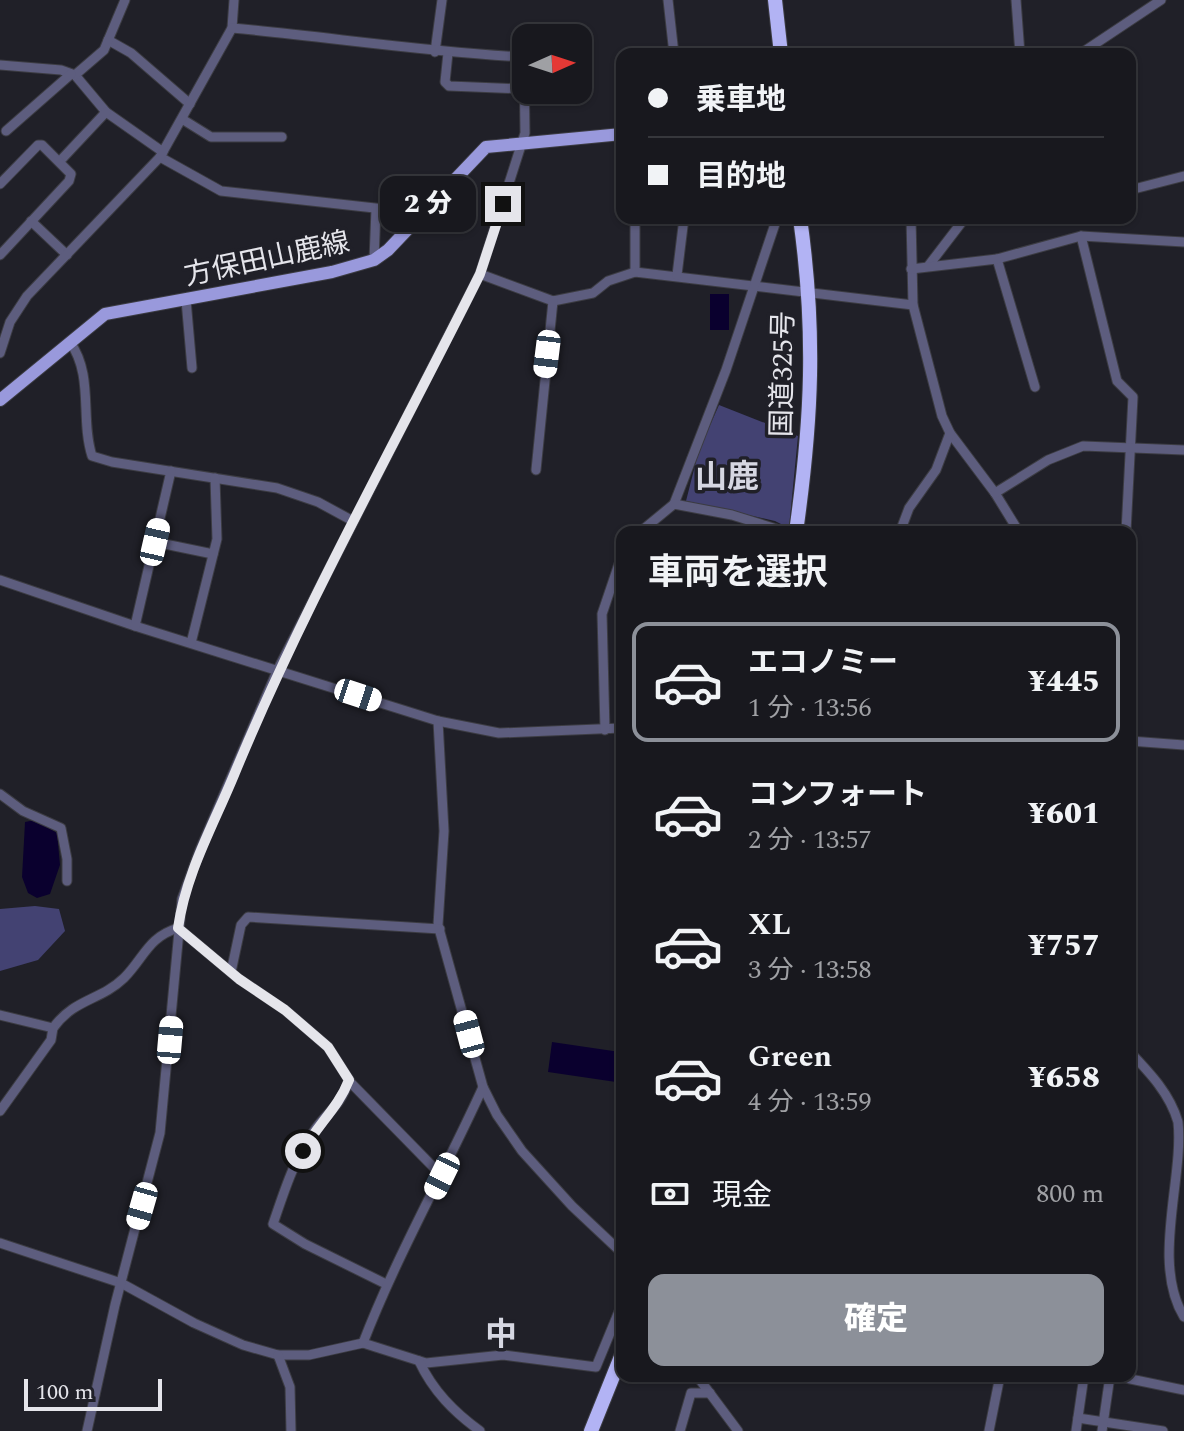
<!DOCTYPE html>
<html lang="ja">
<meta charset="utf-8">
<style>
body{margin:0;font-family:Spectral,"Noto Sans JP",serif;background:#25252b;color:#f1f3f6;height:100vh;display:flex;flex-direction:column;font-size:30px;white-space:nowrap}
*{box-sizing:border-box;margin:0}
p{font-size:26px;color:#9fa0a4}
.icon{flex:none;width:44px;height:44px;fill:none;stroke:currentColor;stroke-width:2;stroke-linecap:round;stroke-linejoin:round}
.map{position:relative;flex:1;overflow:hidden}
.drawer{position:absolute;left:616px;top:526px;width:520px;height:856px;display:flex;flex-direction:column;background:#18181e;border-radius:16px;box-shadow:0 2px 6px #0004,0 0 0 2px #36373c}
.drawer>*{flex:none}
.hud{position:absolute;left:616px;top:48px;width:520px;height:176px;border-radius:16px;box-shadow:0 2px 6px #0004,0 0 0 2px #36373c;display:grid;align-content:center;height:176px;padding:0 32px;background:#18181e}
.needle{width:52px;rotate:87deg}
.tools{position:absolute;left:512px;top:24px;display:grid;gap:16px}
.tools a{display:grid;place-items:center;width:80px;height:80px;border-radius:16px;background:#18181e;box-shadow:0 2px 6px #0004,0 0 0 2px #36373c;font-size:40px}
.scale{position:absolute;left:24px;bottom:20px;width:138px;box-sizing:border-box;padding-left:8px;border:4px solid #e5e5eb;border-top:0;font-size:22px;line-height:28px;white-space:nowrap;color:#e5e5eb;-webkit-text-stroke:6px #202028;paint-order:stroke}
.end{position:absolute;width:36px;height:36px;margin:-18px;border:10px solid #e5e5eb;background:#111;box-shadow:0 0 0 4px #111}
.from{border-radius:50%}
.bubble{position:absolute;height:56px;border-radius:16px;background:#18181e;box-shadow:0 2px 6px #0004,0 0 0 2px #36373c;font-size:26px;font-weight:800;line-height:56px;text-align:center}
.car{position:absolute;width:24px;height:48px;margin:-24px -12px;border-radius:10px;box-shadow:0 0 6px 2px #0007;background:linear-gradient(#fff 24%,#345 0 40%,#fff 0 76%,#345 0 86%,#fff 0)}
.hud b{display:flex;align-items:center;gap:28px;height:76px;font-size:30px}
.hud b+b{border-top:2px solid #36373c}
.hud i{width:20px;height:20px;background:#f1f3f6}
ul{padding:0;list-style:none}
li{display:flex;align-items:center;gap:24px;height:120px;margin:0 16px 12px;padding:0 16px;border:4px solid transparent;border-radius:16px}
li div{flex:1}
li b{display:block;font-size:30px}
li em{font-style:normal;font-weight:800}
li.on{border-color:#8c9099}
li>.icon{width:72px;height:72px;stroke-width:1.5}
h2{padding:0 32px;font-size:36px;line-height:96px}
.pay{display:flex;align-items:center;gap:20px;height:88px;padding:0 32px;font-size:30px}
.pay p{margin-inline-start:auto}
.action{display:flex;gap:16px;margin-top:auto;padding:16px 32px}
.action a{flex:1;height:92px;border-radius:16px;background:#8c9099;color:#fff;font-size:32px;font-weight:800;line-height:92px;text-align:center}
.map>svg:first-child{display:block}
</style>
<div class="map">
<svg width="1184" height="1431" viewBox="0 0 1184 1431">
<rect width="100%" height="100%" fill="#202028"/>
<g fill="#434272">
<path d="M 719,405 L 798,436 L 789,528 L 775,521 L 686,501 L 699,450 Z"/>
<path d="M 35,906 L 59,909 L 65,931 L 38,960 L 0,971 L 0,909 Z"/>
</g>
<g fill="#0a002e">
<rect x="710" y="294" width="19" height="36"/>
<path d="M 35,820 L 57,833 L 60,865 L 50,894 L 37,898 L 28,893 L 22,877 L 25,822 Z"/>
<path d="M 552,1042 L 620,1052 L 616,1082 L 548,1072 Z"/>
</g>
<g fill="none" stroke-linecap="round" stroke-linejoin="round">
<g stroke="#3c3c43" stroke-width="11">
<g id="minor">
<path d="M 668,0 L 674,54"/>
<path d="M 1016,0 L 1020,54"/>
<path d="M 108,40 L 131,53 L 190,104"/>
<path d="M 435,52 L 442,0"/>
<path d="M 448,53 L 445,82 L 449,86 L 524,89"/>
<path d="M 1080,54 L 1161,0"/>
<path d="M 0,65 L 61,70 L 75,75 L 106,112 L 163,152"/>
<path d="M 75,75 L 104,50 L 125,0"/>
<path d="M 182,119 L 211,137 L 282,137"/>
<path d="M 6,131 L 71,74"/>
<path d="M 160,157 L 221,191 L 420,213"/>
<path d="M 60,161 L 106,112"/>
<path d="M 0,184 L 38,145 L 42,145 L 71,174 L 69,181 L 0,255"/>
<path d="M 1130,190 L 1184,176"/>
<path d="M 911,218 L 913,305 L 942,416 L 950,433 L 995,493 L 1019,532"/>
<path d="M 31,221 L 67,255"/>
<path d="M 1081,236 L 1117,381 L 1133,397 L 1126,532"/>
<path d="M 997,259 L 1035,387"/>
<path d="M 374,260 L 376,209"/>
<path d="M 929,265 L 965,218"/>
<path d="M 911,269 L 997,259 L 1081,236 L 1184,242"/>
<path d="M 635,272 L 635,218"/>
<path d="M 480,274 L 553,301 L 593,293 L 608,281 L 635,272 L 913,305"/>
<path d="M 677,275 L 684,218"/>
<path d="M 186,300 L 192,368"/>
<path d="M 70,342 C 94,376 80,418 92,456 L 112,462 L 277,488 L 318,502 L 353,521"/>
<path d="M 0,353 L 10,322 L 27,296 L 160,157 L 232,28 L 234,0"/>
<path d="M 536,470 L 553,301"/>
<path d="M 995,493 L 1048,460 L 1083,446 L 1184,450"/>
<path d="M 674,504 L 726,370 L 777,218"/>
<path d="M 640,532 L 674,504 L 732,515 L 786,532"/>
<path d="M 900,532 L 909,508 L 936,470 L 950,433"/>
<path d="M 155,542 L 213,554"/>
<path d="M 0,580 L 135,626 L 438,721 L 499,733 L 622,728"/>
<path d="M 135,626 L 171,471"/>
<path d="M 191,643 L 217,539 L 215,478"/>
<path d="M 438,721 L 444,831 L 438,925 L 483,1087 L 497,1115 L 522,1151 L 572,1206 L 622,1253"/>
<path d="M 605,730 L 602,614 L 622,555"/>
<path d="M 1130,741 L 1184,745"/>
<path d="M 0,794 L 23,811 L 61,828 L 67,859 L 67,881"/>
<path d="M 231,972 L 241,925 L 248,917 L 440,929"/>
<path d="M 0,1015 L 53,1028 C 75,998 100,1001 124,978 C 144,958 148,937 178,928 L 239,979 L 285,1010 L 328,1047 L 351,1083 L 442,1176"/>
<path d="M 1130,1052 C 1150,1073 1170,1094 1178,1122 C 1184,1178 1151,1263 1184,1317"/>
<path d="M 349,1080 C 339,1109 329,1109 314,1131 C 294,1159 284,1192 273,1224 L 305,1244 L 386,1284"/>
<path d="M 0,1111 L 51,1040 L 53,1028"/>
<path d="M 0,1243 L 121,1283 L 194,1323 L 243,1345 L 278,1355 L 309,1355 L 363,1343 L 426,1363 L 503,1355 L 596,1367 L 622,1304"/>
<path d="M 363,1343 C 397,1255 444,1173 483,1087"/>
<path d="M 278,1355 L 290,1387 L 291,1431"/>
<path d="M 419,1361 C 433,1391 454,1412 480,1431"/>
<path d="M 697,1376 L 738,1431"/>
<path d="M 1116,1376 L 1184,1390"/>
<path d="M 1078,1418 L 1163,1431"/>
<path d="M 87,1431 L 115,1305 L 160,1133 L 182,899 L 200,850 L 278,669 L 480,274 L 525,133 L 524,57 C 426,52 330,37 232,28"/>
<path d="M 680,1431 L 691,1393 L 710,1393"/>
<path d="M 989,1431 L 1000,1376"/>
<path d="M 1076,1431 L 1084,1376"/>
<path d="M 1102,1431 L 1110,1376"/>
</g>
</g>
<g stroke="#3c3c43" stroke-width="14">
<path id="major" d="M 0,400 L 105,314 L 332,272 L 374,260 L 388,250 L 486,147 L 622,134"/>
</g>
<g stroke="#3c3c43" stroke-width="16">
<g id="highway">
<path d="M 775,0 L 781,54"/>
<path d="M 796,532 C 812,419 816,332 800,218"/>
<path d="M 591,1431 L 622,1354"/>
</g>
</g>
<use href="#minor" stroke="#5d5d7e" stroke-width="9"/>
<use href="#major" stroke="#9999dc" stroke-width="12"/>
<use href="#highway" stroke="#b2b3f4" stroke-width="14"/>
</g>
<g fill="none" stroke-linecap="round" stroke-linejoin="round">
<path stroke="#e5e5eb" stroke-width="10" d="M 303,1151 C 318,1124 338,1108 349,1080 L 328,1047 L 285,1010 L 239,979 L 178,928 C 186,873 213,826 234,775 C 305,603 397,441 480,274 L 503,204"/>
</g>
<g text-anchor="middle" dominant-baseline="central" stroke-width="7" stroke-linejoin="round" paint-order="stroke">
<g font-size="28" fill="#e5e5eb" stroke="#202028">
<text transform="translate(267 259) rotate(-12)">方保田山鹿線</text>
<text transform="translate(783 374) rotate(-89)">国道325号</text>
</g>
<g font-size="32" font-weight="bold" fill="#d6d7e2" stroke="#202028">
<text x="727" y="477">山鹿</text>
<text x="501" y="1335">中</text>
</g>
</g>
</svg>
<div class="tools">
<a><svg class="needle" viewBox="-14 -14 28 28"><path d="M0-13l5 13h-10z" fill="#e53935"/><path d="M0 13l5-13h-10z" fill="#9fa0a4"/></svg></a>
</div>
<div class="scale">100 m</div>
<i class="end from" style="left:303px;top:1151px"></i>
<i class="end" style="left:503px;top:204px"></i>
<div class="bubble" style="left:380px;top:176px;width:96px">2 分</div>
<i class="car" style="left:547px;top:354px;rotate:187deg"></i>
<i class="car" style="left:155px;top:542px;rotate:13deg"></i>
<i class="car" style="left:358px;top:695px;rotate:108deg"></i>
<i class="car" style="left:469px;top:1034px;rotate:345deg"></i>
<i class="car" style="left:170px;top:1040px;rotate:5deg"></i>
<i class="car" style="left:442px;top:1176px;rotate:206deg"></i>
<i class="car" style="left:142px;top:1206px;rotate:196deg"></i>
<div class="hud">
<b><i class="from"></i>乗車地</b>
<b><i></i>目的地</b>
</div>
<section class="drawer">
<h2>車両を選択</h2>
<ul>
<li class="on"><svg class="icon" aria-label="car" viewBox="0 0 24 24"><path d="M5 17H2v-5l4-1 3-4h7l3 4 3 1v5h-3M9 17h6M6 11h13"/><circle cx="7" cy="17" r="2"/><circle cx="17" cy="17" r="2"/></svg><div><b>エコノミー</b><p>1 分 · 13:56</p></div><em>¥445</em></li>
<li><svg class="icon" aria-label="car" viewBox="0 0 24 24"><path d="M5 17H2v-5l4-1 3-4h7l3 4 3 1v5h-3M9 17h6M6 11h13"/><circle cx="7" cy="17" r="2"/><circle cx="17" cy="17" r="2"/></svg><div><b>コンフォート</b><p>2 分 · 13:57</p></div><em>¥601</em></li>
<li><svg class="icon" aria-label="car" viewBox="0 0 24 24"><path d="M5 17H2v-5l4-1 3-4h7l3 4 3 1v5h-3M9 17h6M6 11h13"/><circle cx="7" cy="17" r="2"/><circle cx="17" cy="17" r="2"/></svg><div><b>XL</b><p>3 分 · 13:58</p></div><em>¥757</em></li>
<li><svg class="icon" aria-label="car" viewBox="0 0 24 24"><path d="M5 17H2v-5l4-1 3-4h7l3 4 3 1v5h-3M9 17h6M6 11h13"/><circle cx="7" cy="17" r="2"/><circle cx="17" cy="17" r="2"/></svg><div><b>Green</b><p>4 分 · 13:59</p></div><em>¥658</em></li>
</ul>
<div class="pay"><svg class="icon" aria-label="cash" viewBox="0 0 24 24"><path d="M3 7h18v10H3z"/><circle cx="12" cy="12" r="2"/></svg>現金<p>800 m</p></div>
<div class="action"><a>確定</a></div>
</section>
</div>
